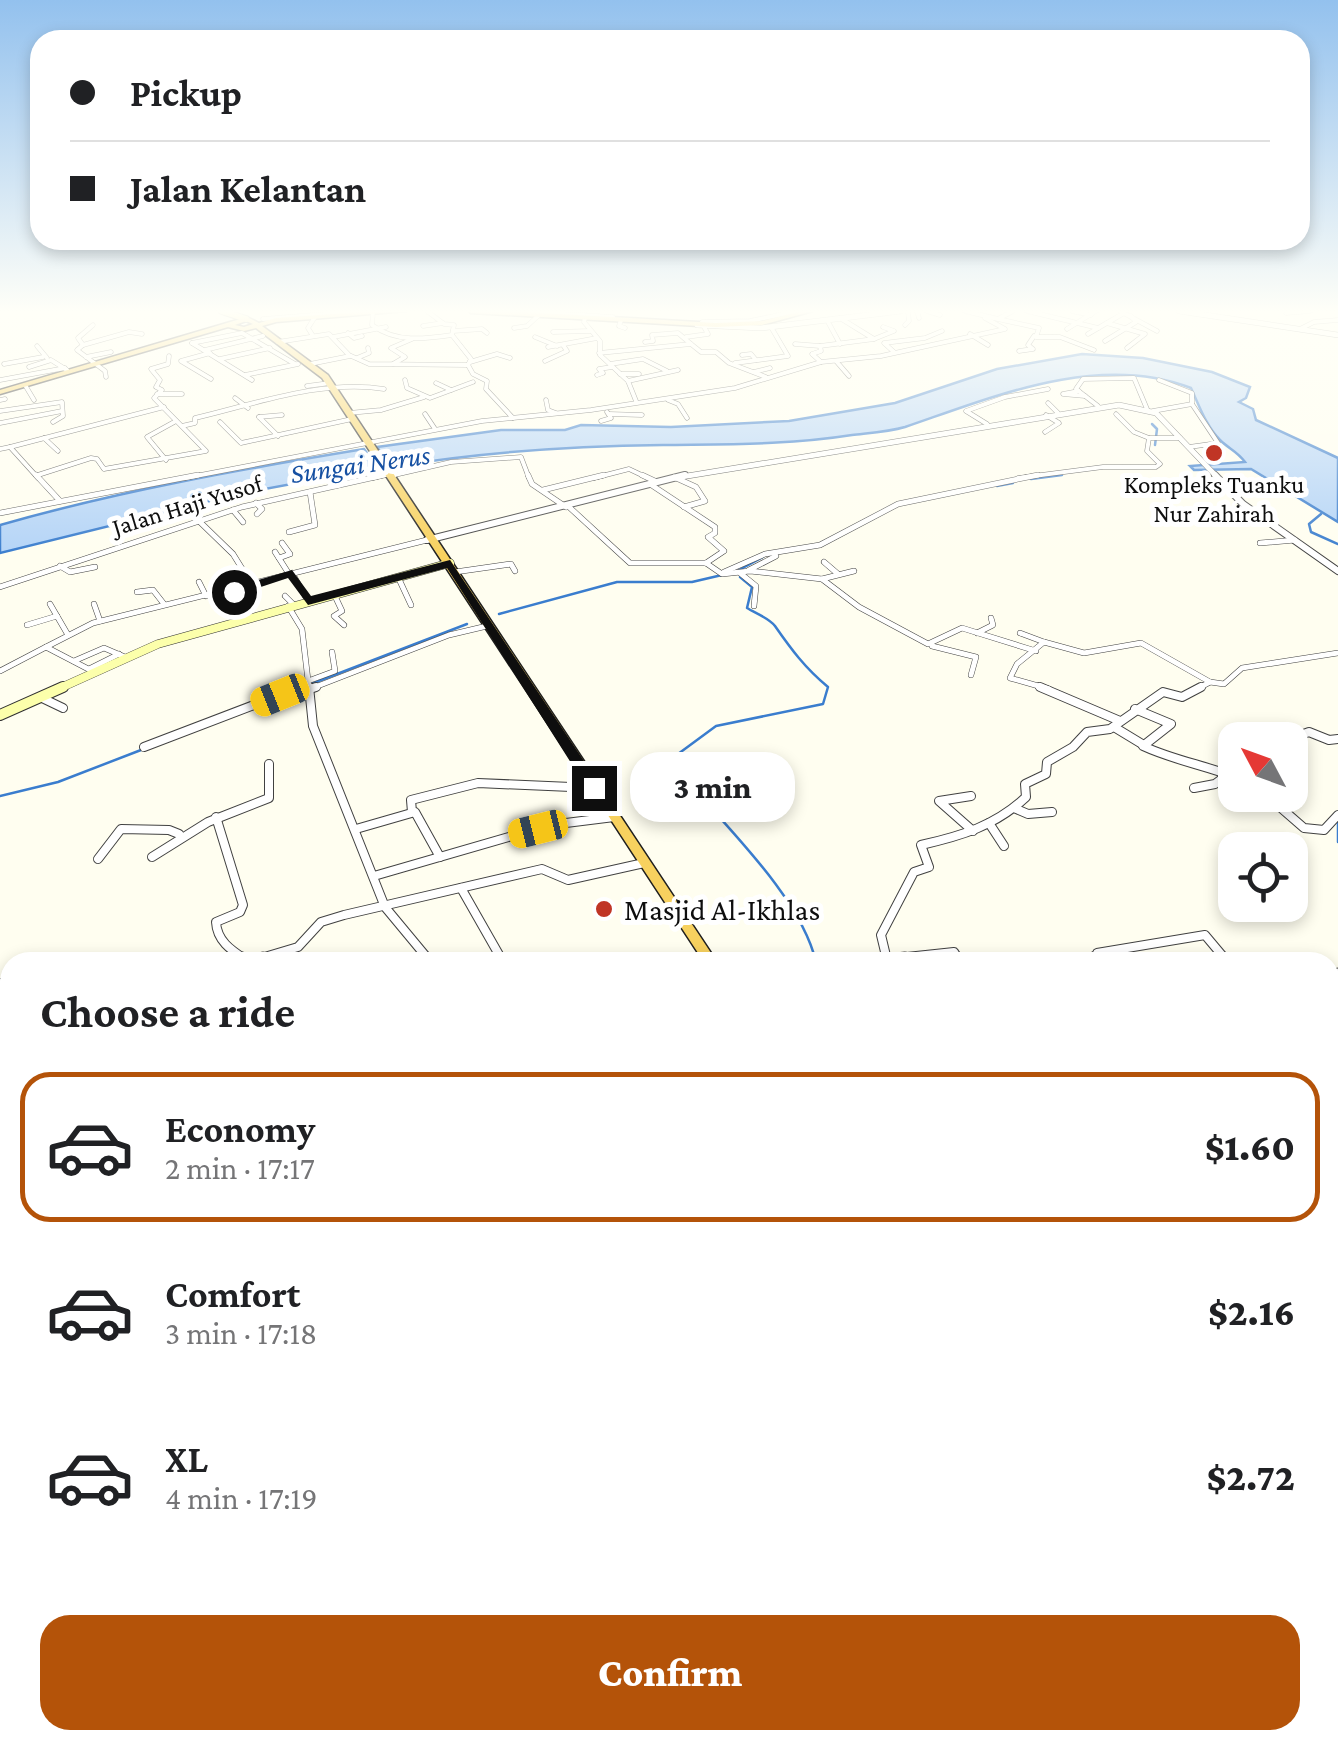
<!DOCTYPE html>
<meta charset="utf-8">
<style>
body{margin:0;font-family:"Crimson Pro",serif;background:#f6f6f6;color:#202124;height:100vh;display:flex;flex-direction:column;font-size:38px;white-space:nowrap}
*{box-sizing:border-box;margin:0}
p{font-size:32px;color:#757577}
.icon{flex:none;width:55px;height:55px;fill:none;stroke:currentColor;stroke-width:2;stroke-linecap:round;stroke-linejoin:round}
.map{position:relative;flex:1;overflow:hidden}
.sheet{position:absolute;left:0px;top:952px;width:1340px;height:798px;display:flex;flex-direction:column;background:#fff;border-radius:30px 30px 0 0;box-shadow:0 5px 15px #0003}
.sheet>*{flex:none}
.top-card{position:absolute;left:30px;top:30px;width:1280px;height:220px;border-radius:30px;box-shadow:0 5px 15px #0003;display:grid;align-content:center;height:220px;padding:0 40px;background:#fff}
.needle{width:65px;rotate:311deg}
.controls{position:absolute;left:1218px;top:722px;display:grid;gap:20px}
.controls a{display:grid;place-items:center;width:90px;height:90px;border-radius:20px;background:#fff;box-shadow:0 5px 15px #0003;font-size:50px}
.end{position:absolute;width:45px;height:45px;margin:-22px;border:12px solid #0e0e0e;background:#fff;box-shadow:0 0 0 5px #fff}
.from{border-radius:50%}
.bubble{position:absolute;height:70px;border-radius:30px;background:#fff;box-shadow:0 5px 15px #0003;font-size:32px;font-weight:800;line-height:70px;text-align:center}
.car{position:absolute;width:30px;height:60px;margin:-30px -15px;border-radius:12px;box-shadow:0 0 8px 2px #0007;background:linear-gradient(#f5c518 24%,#345 0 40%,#f5c518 0 76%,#345 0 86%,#f5c518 0)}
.top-card b{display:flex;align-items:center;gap:35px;height:95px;font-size:38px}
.top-card b+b{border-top:2px solid #e0e0e0}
.top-card i{width:25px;height:25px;background:#202124}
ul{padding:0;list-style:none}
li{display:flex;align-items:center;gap:30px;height:150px;margin:0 20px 15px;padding:0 20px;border:5px solid transparent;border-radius:30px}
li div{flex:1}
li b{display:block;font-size:38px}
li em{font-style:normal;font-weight:800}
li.on{border-color:#b45309}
li>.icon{width:90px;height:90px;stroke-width:1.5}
h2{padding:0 40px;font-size:45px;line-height:120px}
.cta{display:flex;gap:20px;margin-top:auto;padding:20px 40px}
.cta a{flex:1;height:115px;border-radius:30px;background:#b45309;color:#fff;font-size:40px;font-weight:800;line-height:115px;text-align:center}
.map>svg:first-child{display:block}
</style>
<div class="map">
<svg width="1338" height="1748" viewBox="0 0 1338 1748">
<rect width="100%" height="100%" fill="#fffef0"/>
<g fill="#b4d4f7" stroke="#3a7dce" stroke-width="2.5">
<path d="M 1082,354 L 1143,358 L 1212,372 L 1250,387 L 1246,398 L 1239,402 L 1253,409 L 1256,420 L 1338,458 L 1338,522 L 1251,469 L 1194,470 L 1190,466 L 1245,462 C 1237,451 1229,449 1220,440 C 1206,426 1199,405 1191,388 C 1098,352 993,397 905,427 C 888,432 869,433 852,435 C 789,445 727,444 663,445 C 571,446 481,452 391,467 L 377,447 L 501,430 L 565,430 L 581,425 L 671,427 L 789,421 L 895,403 L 997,369 Z"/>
<path d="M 364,449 L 378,468 L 243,493 L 0,553 L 0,525 C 119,491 242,469 364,449 Z"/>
</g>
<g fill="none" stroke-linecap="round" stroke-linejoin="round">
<g stroke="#3a7dce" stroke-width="2.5">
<path d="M 1152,424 L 1157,429 L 1155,445"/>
<path d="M 1031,479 L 1062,475"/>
<path d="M 997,486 L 1013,483"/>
<path d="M 1321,514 L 1309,524 L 1311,532 L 1338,544"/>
<path d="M 739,570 L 763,557"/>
<path d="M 740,577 L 752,587 L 747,608 C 755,613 769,618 775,626 C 791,649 805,668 828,687 L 823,704 L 716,726 L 678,754 L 682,775 C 725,826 801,897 816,962"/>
<path d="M 499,614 L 617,582 L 692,582 L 722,575"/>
<path d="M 311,684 L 467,624"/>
<path d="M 0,796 L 58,782 L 141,750"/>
<path d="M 1338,823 L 1338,842"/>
</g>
<g stroke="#3a7dce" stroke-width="4">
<path d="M 0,1410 L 10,1409"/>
<path d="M 1330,1719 L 1338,1718"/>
<path d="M 1170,1748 L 1218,1740"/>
</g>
<g stroke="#414141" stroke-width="5">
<g id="minor-far4">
<path d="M 427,311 L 444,324 L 454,325 L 452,335 L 471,359 L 468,365"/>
<path d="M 517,311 L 613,317"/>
<path d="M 917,311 L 919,318"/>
<path d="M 927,311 L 940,315"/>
<path d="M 965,311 L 998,319 L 1013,311"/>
<path d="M 1027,311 L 1098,328"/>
<path d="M 1072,311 L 1091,315"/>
<path d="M 1120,311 L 1157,331"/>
<path d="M 373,313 L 372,325 C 396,343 424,339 452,335"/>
<path d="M 1286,313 L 1310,311"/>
<path d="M 585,318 L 584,322 L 600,341 L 600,355 L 628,381 L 636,401"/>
<path d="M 263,319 L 364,311"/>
<path d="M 998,319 L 1039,328 L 1036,337 L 1060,337 L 1094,350"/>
<path d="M 621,320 L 619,326 L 625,328"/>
<path d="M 827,320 L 840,344"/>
<path d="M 702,322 L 750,321 L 797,311"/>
<path d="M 1107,323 L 1145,334 L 1127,348"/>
<path d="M 93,325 L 78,338 L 83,345 L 77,350 L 105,371 L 106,377"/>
<path d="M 905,325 L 909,321 L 908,311"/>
<path d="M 423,326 L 443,323"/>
<path d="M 514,328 L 527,326 L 539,315"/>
<path d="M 1067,329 L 1096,311"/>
<path d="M 1300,329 L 1314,322 L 1338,320"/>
<path d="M 453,331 L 482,329 L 487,333"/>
<path d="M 553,332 L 590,331"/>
<path d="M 348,333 L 354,338 L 362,336"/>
<path d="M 970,334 L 988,345"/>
<path d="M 1088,334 L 1124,313"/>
<path d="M 313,336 L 308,328 L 315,317"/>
<path d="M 333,337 L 386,327"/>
<path d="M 535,337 L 557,346"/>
<path d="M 686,337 L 708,334 L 703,325"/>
<path d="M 874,339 L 894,331 L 883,327"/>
<path d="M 1105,341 L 1136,322 L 1131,316"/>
<path d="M 278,342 L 329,334 L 349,355 L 369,364 L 468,365"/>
<path d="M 645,342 L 653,341 L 652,335 L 678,333 L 691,344"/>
<path d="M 192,343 L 242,333 L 295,364"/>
<path d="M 192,343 L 252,380"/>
<path d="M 795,344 L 820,346"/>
<path d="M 83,345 L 129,332 L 142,334"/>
<path d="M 37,346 L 47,358"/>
<path d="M 548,347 L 597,338"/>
<path d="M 205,350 L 263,336"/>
<path d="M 1019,351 L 1033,349 L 1028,345 L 1034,336"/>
<path d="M 894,352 L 884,343 L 925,338 L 942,331"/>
<path d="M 210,353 L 181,361 L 211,379"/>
<path d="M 599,353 L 691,344 L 701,352 L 716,352 L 729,363 L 766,377"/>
<path d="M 742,355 L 751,354 L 756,360"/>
<path d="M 86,357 L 111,352"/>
<path d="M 357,358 L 369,353 L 368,348"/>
<path d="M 220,359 L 270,348"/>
<path d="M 545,361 L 567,351 L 563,345"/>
<path d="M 836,361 L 849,376"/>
<path d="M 470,362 L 497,354 L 510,358"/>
<path d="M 821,362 L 812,354 L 821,351 L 820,346 L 874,339 L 840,318"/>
<path d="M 735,363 L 788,356 L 771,327"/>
<path d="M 4,364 L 43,357"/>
<path d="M 310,364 L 350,356"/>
<path d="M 393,364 L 405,357 L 391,348 L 412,339"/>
<path d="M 610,364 L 643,359 L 667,371"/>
<path d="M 468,365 L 473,374 L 487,381 L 486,389 L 513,418"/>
<path d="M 29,367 L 51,360 L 67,370"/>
<path d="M 754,372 L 770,368"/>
<path d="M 620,374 L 639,374"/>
<path d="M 245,375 L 298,364"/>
<path d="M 597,375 L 603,373 L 599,369 L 612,367"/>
<path d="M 0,380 L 65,368"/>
<path d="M 405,380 L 407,388 L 430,398 L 473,382"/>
<path d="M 1159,380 L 1192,393 L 1192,404 L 1218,443 L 1189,447"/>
<path d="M 628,381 L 678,370"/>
<path d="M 436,383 L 451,390"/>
<path d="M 25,385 L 34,400"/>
<path d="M 307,386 L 330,383"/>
<path d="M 1079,391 L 1063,394 L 1085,396"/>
<path d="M 157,394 L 182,394"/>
<path d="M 235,398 L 248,408"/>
<path d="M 0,400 L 5,399"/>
<path d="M 546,400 L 548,410 L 556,413"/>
<path d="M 668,400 L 678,404 L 687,418"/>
<path d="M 1048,403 L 1058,413"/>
<path d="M 1098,406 L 1076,389 L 1083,379 L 1134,378 L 1147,409"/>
<path d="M 0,411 L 62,402 L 63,416 L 53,422"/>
<path d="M 1153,411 L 1192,404"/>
<path d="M 349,413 L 381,410 L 424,397"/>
<path d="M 425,414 L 435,429"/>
<path d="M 609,414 L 642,415"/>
<path d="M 1116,414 L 1134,432 L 1149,438"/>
<path d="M 259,417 L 278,436"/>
<path d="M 259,417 L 282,415"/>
<path d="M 601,421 L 611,418 L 607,412"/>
<path d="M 220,422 L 241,443 L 352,419"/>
<path d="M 0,423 L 62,411"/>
<path d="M 987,424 L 966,411 L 1005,397 L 1048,389"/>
<path d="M 182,426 L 195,423 L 195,418 C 255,404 322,379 384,389"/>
<path d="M 1045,432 L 1059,423 L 1046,415"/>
<path d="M 44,438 L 58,451"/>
<path d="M 10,447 L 164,407"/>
<path d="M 0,449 L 10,447 L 38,478"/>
<path d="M 166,460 L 147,437 L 176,421"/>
<path d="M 38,475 L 91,458 L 97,459 L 104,469 L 206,451 L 154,398 L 162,390 L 156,387 L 160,380 L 151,369 L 168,364 L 169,356"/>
<path d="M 390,476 L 451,462 L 521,457 L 529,478"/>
<path d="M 185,478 L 482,421 L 591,410 L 735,388 L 821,362 L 881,356 L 1005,329 L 985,318"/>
<path d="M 373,478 L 389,474"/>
<path d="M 594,478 L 629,469 L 648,478"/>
<path d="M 1018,478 L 1103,467 L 1156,467 L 1160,464 L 1147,451 L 1149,438 L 1180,438"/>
</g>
</g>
<g stroke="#414141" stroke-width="6">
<g id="minor-far3">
<path d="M 36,475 L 60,501"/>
<path d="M 528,475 L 532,484 L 566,507"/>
<path d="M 642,475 L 657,482"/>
<path d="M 390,476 L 394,475"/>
<path d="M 674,477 L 696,487 L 705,501 L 684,507"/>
<path d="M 650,484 L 715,527 L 715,533 L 708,537 L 724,551 L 706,563"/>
<path d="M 543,490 L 604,475"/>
<path d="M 256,503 L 262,509 L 257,514"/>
<path d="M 568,506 L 630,563 L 706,563 L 722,574 L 750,571 L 822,579 L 859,607 L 928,644 L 962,628 L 1036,651"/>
<path d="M 233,510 L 243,522"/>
<path d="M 0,513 L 198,475"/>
<path d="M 200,522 L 233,554 L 251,583"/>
<path d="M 289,532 L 315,525 L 310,492"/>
<path d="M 1260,543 L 1295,540"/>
<path d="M 275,552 L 289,574"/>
<path d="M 279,558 L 290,554 L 282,543"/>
<path d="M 824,562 L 838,574"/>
<path d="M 60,566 L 70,572 L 95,567"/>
<path d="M 749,570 L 776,556"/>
<path d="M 455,572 L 511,564 L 515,571"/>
<path d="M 724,572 L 765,554 L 820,545 L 898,504 L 1038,475"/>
<path d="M 292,573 L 308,601"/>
<path d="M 740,573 L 756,586 L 754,606"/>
<path d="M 398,577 L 411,605"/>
<path d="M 822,579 L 854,571"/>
<path d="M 199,582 L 206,596"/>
<path d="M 0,587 L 242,507 L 384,475"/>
<path d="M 231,590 L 244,604"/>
<path d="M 137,592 L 153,590 L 164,604"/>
<path d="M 334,594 L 342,611 L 334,616 L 344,625"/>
<path d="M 285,596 L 294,605"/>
<path d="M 50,604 L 68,635"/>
<path d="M 94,604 L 100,621"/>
<path d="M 288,606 L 302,629 L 309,689"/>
<path d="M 27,625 L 57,616"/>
<path d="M 977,633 L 993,625 L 991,618"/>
<path d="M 1020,633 L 1044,642"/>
<path d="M 932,646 L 976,657 L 971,675"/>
<path d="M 46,647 L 93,623 L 427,540"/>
<path d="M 74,661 L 104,648 L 125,657"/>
<path d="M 89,669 L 119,654"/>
<path d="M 0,671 L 46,647 L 94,672"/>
<path d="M 308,681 L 335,671 L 332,652"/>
<path d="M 295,689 L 308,684"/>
<path d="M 310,689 L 449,635 L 487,626"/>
<path d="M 1049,689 L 1010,678 L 1017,664 L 1044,642 L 1084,653 L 1141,643 L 1210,682"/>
<path d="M 1197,689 L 1210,682 L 1224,684 L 1242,668 L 1338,653"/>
</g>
</g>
<g stroke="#414141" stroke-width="10">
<g id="minor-far2">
<path d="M 309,687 L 313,726 L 385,907 L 429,960"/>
<path d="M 1040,687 L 1120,721"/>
<path d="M 310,689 L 316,687"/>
<path d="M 40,697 L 63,708"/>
<path d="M 1135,709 L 1171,724 L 1143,746 C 1173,760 1204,765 1235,777"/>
<path d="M 1114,727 L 1142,744"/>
<path d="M 1287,740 L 1309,732 L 1329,740 L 1338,739"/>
<path d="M 144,747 L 301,687"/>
<path d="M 1194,788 L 1215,784 L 1235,769"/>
<path d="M 1266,795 L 1304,828 L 1324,830 L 1338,815"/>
<path d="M 971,796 L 939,801 L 973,831"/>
<path d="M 1014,808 L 1028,814 L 1052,812"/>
<path d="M 412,812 L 411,800 L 478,783 L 594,788"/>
<path d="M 216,817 L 243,905 L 240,912 L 216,922 C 217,941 231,950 246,960"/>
<path d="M 989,823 L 1004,846"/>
<path d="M 356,829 L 415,812 L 440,857"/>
<path d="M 152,857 L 208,822 L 269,798 L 269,764"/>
<path d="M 98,859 L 121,829 L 169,830 L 179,834"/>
<path d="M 374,876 L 550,825 L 614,817"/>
<path d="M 461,888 L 502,960"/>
<path d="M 888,959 L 954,952 L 959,960"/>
<path d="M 255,960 L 298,947 L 321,922 L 344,915 L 542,869 L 568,880 L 644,863"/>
<path d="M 887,960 L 881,935 L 914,872 L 929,867 L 921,845 C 961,836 995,826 1026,797 L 1025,784 L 1046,774 L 1047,762 L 1073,747 L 1087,732 L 1110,729 L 1163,692 L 1182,697 L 1201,687"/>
<path d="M 1095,960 L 1097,953 L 1205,935 L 1226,960"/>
</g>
</g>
<g stroke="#414141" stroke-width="11">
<g id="minor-far1">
<path d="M 242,957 L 249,962"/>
<path d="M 427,957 L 430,962"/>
<path d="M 500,957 L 503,962"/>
<path d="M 958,957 L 961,962"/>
<path d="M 1093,957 L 1096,962"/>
<path d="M 1224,957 L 1228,962"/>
<path d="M 888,959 L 905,957"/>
<path d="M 247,962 L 263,957"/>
<path d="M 882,962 L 887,957"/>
<path d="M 1330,977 L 1338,973"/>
<path d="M 0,984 L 10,981"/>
<path d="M 1330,1060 L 1338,1055"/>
<path d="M 0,1107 L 10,1110"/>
<path d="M 1330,1233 L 1338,1243"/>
<path d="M 1330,1265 L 1338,1262"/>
<path d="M 0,1275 L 10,1272"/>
</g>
</g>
<g stroke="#414141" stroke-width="14">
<g id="minor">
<path d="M 0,1403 L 10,1402"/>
<path d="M 1330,1711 L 1338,1709"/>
<path d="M 179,1740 L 179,1748"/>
<path d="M 327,1748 L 330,1740"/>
<path d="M 741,1748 L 757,1740"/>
<path d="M 1055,1748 L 1111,1740"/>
<path d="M 1289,1748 L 1329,1740"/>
</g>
</g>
<g stroke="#414141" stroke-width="6">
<g id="tertiary-far1">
<path d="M 1179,311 L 1338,335"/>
<path d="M 697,325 L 761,328 L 901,311"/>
<path d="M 675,478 L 1119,405 L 1156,413 L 1218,478"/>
</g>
</g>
<g stroke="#414141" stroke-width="8">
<g id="tertiary">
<path d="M 1215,475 L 1243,504 L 1338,571"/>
<path d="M 427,540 L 685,475"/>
</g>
</g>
<g stroke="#303030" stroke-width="9">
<path id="secondary-far1" d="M 58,689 L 158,644 L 450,563"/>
</g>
<g stroke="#303030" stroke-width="12">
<path id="secondary" d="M 0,715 L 63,687"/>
</g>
<g stroke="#1f1f1f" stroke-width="8">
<path id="primary-far2" d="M 222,311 L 246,319"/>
</g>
<g stroke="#1f1f1f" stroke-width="16">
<g id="primary-far1">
<path d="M 1330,1008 L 1338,1003"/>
<path d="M 1330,1022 L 1338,1017"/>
</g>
</g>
<g stroke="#1f1f1f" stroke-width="20">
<g id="primary">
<path d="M 0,1435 L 10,1433"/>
<path d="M 0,1450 L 10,1448"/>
</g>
</g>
<g stroke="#1f1f1f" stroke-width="3">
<g id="trunk">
<path d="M 374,311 L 406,311 L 276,322 L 262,326 L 328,375 L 717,962 L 704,962 L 322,378 L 256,328 L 244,331 L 228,327 L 0,394 L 0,390 L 247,317 L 259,323 L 276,318 ZM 246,321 L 253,324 L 244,327 L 235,325 Z"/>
<path d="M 468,311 L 507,311 L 716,323 L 762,321 L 802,311 L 813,311 L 762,325 L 716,327 L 471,313 Z"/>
<path d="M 1210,1740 L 1234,1740 L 1237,1748 L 1213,1748 Z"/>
</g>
</g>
<use href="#minor-far4" stroke="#fff" stroke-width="4"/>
<use href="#minor-far3" stroke="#fff" stroke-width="5"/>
<use href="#minor-far2" stroke="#fff" stroke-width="8"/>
<use href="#minor-far1" stroke="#fff" stroke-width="9"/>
<use href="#minor" stroke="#fff" stroke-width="11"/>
<use href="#tertiary-far1" stroke="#fff" stroke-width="5"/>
<use href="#tertiary" stroke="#fff" stroke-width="6"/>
<use href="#secondary-far1" stroke="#fcffab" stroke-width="8"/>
<use href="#secondary" stroke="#fcffab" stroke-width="10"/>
<use href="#primary-far2" stroke="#f9eb66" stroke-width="6"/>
<use href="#primary-far1" stroke="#f9eb66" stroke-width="14"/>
<use href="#primary" stroke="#f9eb66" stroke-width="18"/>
<use href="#trunk" fill="#f7d15f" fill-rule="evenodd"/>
</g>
<linearGradient id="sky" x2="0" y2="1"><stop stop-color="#93c1ee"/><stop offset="0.56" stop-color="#fffff8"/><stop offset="1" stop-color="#fffff8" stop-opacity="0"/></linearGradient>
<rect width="1338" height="556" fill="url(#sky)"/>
<path fill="#0e0e0e" d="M 450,560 L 602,788 L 600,791 L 587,788 L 447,568 L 308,605 L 288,578 L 234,596 L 225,590 L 292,570 L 311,596 Z"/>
<g fill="#c03525" stroke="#fff" stroke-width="4">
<circle cx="1214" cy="453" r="10"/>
<circle cx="604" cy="909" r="10"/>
</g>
<g text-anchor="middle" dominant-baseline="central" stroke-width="10" stroke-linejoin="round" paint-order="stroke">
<g font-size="25" fill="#0e0e0e" stroke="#fff">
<text x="1214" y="484">Kompleks Tuanku<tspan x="1214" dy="29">Nur Zahirah</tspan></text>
</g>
<g font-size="25" fill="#0e0e0e" stroke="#fff">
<text transform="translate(187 505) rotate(-17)">Jalan Haji Yusof</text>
</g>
<g font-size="28" font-style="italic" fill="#1650a2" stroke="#fff">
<text transform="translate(360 464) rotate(-8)">Sungai Nerus</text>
</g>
<g font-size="30" fill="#0e0e0e" stroke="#fff" text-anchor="start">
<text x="624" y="909">Masjid Al-Ikhlas</text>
</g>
</g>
</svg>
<div class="controls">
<a><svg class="needle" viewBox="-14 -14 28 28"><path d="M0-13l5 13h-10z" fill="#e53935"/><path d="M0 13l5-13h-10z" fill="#757577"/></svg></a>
<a><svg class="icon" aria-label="locate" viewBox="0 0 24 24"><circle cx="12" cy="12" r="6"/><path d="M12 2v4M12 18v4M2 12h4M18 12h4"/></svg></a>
</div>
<i class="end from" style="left:234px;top:592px"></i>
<i class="end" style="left:594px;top:788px"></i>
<div class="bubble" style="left:630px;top:752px;width:165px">3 min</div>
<i class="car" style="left:280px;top:695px;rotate:248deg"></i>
<i class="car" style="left:538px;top:829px;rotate:256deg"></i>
<div class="top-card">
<b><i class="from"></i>Pickup</b>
<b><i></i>Jalan Kelantan</b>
</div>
<section class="sheet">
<h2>Choose a ride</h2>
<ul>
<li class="on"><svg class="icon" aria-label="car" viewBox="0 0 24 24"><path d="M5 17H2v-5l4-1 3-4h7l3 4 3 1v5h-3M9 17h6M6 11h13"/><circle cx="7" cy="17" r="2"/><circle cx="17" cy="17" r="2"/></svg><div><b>Economy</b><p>2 min · 17:17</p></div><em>$1.60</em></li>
<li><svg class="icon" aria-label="car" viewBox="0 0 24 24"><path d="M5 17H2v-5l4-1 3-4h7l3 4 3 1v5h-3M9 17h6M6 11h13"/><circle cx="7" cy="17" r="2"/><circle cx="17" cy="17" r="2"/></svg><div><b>Comfort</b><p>3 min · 17:18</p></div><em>$2.16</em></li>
<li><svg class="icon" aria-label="car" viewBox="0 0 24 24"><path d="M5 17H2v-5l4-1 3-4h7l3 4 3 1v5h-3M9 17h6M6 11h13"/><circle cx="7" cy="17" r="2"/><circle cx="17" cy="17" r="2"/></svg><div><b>XL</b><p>4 min · 17:19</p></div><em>$2.72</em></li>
</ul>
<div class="cta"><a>Confirm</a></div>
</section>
</div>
